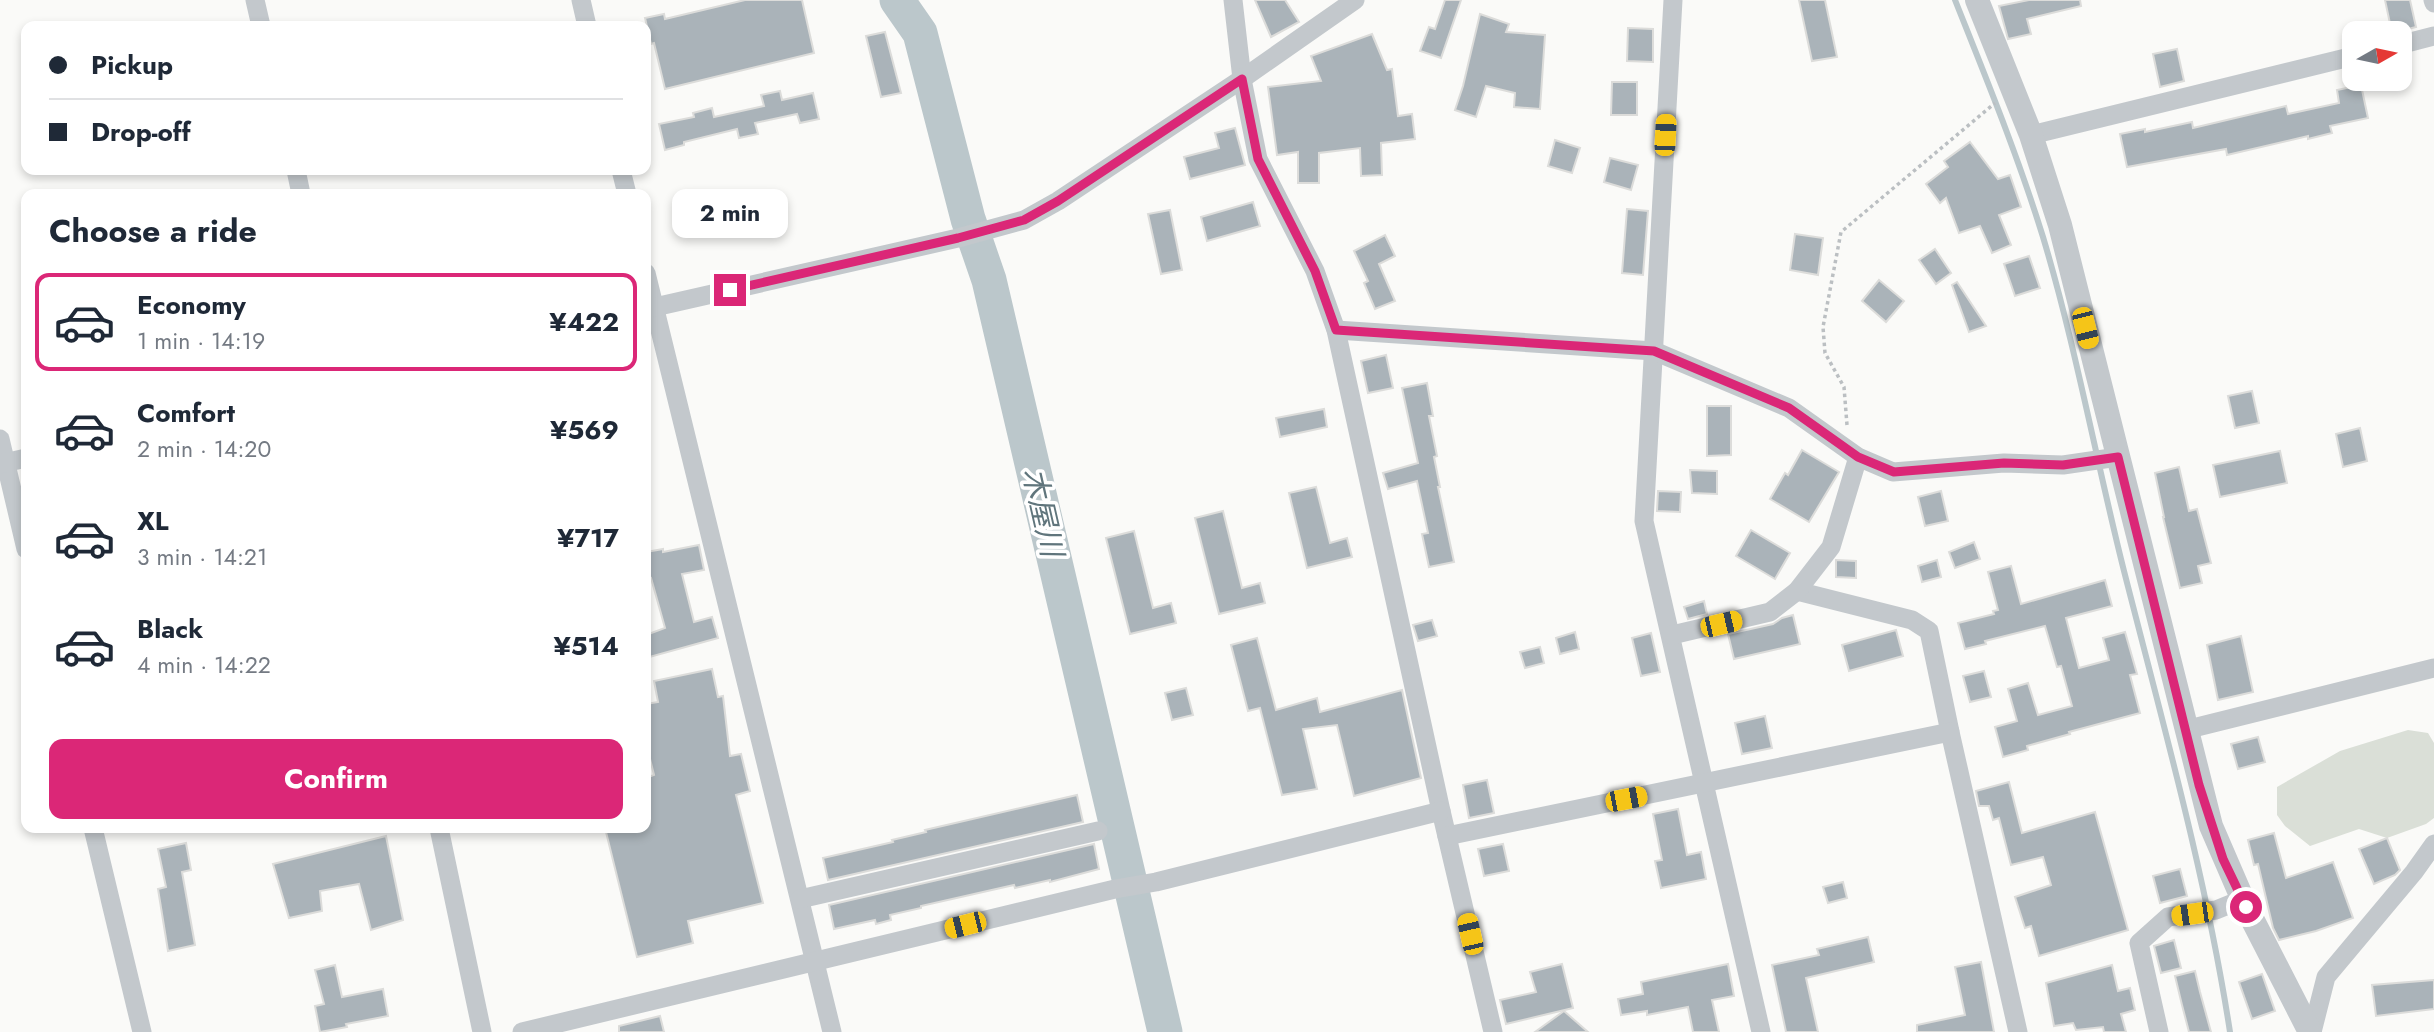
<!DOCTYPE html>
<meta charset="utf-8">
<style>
body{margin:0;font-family:Jost,"Noto Sans JP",sans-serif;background:#f2f2f3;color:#1f2937;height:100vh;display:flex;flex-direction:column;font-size:26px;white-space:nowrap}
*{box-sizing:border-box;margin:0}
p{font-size:23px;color:#747a83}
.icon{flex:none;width:38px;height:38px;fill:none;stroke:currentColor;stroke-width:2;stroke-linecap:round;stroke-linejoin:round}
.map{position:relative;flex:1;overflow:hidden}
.sheet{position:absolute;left:21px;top:189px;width:630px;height:644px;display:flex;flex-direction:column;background:#fff;border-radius:14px;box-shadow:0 4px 10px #0003}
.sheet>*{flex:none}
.top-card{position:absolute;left:21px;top:21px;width:630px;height:154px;border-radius:14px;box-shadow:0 4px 10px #0003;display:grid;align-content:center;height:154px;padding:0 28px;background:#fff}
.needle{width:46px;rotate:81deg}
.fabs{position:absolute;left:2342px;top:21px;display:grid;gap:14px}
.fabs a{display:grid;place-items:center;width:70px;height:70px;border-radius:14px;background:#fff;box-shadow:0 4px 10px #0003;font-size:35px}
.end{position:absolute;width:32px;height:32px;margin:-16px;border:9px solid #db2777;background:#fff;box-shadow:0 0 0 4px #fff}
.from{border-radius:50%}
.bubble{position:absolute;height:49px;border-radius:14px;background:#fff;box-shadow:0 4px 10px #0003;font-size:23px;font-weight:700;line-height:49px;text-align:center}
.car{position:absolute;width:21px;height:42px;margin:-21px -10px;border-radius:9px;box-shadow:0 0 5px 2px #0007;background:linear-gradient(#f5c518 24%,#345 0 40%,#f5c518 0 76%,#345 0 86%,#f5c518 0)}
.top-card b{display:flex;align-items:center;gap:24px;height:66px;font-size:26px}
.top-card b+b{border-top:2px solid #e0e1e3}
.top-card i{width:18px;height:18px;background:#1f2937}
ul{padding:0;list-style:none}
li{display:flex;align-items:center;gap:21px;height:98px;margin:0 14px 10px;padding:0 14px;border:4px solid transparent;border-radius:14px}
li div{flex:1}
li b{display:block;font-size:26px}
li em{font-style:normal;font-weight:700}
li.active{border-color:#db2777}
li>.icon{width:63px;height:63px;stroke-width:1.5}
h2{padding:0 28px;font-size:32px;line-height:84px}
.primary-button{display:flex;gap:14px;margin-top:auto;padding:14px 28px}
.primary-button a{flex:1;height:80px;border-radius:14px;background:#db2777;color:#fff;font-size:28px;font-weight:700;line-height:80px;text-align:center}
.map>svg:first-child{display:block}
</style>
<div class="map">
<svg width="2434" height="1032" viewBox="0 0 2434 1032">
<rect width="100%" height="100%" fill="#fafaf8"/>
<path fill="#dadfd7" d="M 2408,730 L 2428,733 L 2434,743 L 2434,818 L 2426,824 L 2387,838 L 2359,829 L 2310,846 L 2285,826 L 2277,815 L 2277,787 L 2340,751 Z"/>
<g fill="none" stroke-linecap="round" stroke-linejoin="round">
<path stroke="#bbc7cb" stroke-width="6" d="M 1955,0 C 1986,78 2018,156 2043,237 C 2076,347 2096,460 2124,571 C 2163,724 2206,876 2230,1032"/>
<path stroke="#bbc7cb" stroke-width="35" d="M 897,0 L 920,33 L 968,219 L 989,280 L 1165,1032"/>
</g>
<g fill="#aab3b9" stroke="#dcdcda" stroke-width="2">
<path d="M 745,0 L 802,0 L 814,53 L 665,89 L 654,43 L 651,44 L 645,18 L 664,14 L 665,19 Z"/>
<path d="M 1255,0 L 1285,0 L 1299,22 L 1271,37 Z"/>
<path d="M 1445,0 L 1461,0 L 1441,58 L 1420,51 L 1429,27 L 1435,29 Z"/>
<path d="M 1799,0 L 1825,0 L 1837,57 L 1812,61 Z"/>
<path d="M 2029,0 L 2080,0 L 2081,6 L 2027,19 L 2031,34 L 2008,39 L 1999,6 Z"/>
<path d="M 2385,0 L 2410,0 L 2416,27 L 2392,33 Z"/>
<path d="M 1480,14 L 1509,24 L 1506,32 L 1545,35 L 1540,109 L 1514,107 L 1515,93 L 1486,86 L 1476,117 L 1455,110 L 1463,86 Z"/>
<path d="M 1628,28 L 1653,29 L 1653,62 L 1627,61 Z"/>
<path d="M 885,32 L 901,93 L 881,97 L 866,36 Z"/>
<path d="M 1372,34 L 1387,70 L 1392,69 L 1398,116 L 1412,114 L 1415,139 L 1381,143 L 1382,175 L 1361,176 L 1360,148 L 1319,153 L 1319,183 L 1298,183 L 1298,152 L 1277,155 L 1268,87 L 1321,81 L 1311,56 Z"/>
<path d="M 2177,49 L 2184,81 L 2160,87 L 2153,54 Z"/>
<path d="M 1612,82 L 1637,82 L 1637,115 L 1611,115 Z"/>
<path d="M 2361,85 L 2368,118 L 2330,126 L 2332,133 L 2308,139 L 2308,136 L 2227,155 L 2226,149 L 2127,167 L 2120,134 L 2145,129 L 2145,132 L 2192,122 L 2193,128 L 2286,106 L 2288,114 L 2339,103 L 2337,90 Z"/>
<path d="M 780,91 L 782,100 L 813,93 L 819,119 L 800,123 L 797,114 L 755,123 L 758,134 L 739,138 L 737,129 L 684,142 L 684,145 L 665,150 L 659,124 L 694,117 L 693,113 L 712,108 L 714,117 L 764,106 L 761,95 Z"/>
<path d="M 1235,128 L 1245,165 L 1190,179 L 1184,157 L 1219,148 L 1215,133 Z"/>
<path d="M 1555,140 L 1580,148 L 1572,173 L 1548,166 Z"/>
<path d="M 1970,142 L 1998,179 L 2010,175 L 2021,207 L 1999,215 L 2011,245 L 1992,253 L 1980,226 L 1959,233 L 1946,198 L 1940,203 L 1926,184 L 1948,167 L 1944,161 Z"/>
<path d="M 1610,158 L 1638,165 L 1631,190 L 1604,182 Z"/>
<path d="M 1253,202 L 1260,226 L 1207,241 L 1201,217 Z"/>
<path d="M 1627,209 L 1648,211 L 1643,275 L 1622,273 Z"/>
<path d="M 1170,210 L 1182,270 L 1161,274 L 1148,214 Z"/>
<path d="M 1795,234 L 1823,238 L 1818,275 L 1790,270 Z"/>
<path d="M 1385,235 L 1395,256 L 1379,264 L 1395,301 L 1375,309 L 1364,283 L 1368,281 L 1354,251 Z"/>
<path d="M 1935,249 L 1951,273 L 1936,284 L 1919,260 Z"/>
<path d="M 2029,256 L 2040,288 L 2015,296 L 2004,264 Z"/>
<path d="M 1879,280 L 1904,301 L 1886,322 L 1862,301 Z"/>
<path d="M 1957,282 L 1986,326 L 1969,332 L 1952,285 Z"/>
<path d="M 1386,355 L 1393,388 L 1368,393 L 1361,361 Z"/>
<path d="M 1427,383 L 1433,416 L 1429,416 L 1437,456 L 1434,457 L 1440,487 L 1438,487 L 1454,562 L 1429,567 L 1422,534 L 1428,533 L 1417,481 L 1388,489 L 1383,473 L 1418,463 L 1402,388 Z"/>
<path d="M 2252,391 L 2259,423 L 2235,428 L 2228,396 Z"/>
<path d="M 1707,406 L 1731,406 L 1731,455 L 1707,456 Z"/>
<path d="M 1324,409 L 1327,427 L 1280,437 L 1276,418 Z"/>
<path d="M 2360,428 L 2367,461 L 2343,467 L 2336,434 Z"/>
<path d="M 1802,450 L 1839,472 L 1809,522 L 1770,499 L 1785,473 L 1788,475 Z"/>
<path d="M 2280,451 L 2287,483 L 2220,497 L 2213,465 Z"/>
<path d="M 2179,467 L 2189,511 L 2197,509 L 2211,563 L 2198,566 L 2202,583 L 2180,588 L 2163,517 L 2164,517 L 2155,473 Z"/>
<path d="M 1690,470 L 1717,471 L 1717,494 L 1692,493 Z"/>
<path d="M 1316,487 L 1330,543 L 1347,538 L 1352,557 L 1307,568 L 1289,493 Z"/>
<path d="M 1658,491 L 1681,492 L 1680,512 L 1657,511 Z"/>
<path d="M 1941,491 L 1948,521 L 1925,526 L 1918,497 Z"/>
<path d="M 1223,511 L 1242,588 L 1260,583 L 1265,603 L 1219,614 L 1195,518 Z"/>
<path d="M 1751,530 L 1790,553 L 1775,579 L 1736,556 Z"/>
<path d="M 1134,531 L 1153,608 L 1171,603 L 1176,623 L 1130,634 L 1106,538 Z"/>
<path d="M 1974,542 L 1980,559 L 1955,568 L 1949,552 Z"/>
<path d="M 699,545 L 704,570 L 682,574 L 694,622 L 712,617 L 718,638 L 646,658 L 646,635 L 665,628 L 651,578 L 646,579 L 646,552 L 663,549 L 663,552 Z"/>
<path d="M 1836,560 L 1856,561 L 1856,578 L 1836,577 Z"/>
<path d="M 1937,560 L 1941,577 L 1922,582 L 1918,566 Z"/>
<path d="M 2011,566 L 2021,604 L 2105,580 L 2112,606 L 2066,618 L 2079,668 L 2109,660 L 2103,638 L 2125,632 L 2137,674 L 2130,675 L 2140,713 L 2069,732 L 2070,734 L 2027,746 L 2028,750 L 2003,757 L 1995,727 L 2017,721 L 2008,689 L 2028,683 L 2038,715 L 2072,706 L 2061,666 L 2057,667 L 2045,626 L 1985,641 L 1986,644 L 1965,649 L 1958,623 L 1994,614 L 1993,611 L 1998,610 L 1988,572 Z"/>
<path d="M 1704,601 L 1707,614 L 1688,619 L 1684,607 Z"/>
<path d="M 1793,615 L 1800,644 L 1734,659 L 1728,634 L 1773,624 L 1782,618 Z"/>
<path d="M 1432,620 L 1437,636 L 1418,641 L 1413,625 Z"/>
<path d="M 1896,630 L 1903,656 L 1849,671 L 1842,645 Z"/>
<path d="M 1575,632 L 1579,649 L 1560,654 L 1556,638 Z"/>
<path d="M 1651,633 L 1660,672 L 1641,676 L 1632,638 Z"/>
<path d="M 2241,636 L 2253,692 L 2218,700 L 2207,645 Z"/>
<path d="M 1257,638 L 1276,710 L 1317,698 L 1320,712 L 1402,690 L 1421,778 L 1354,796 L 1337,725 L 1303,729 L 1317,789 L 1282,795 L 1260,708 L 1248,711 L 1231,645 Z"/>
<path d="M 1540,647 L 1544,663 L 1525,668 L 1520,652 Z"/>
<path d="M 712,669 L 718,697 L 723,696 L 730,756 L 741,754 L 750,791 L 736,795 L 763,903 L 688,921 L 693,943 L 637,957 L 605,828 L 646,828 L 646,778 L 654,775 L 646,743 L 646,704 L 658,702 L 654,681 Z"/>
<path d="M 1984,671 L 1991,697 L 1970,702 L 1963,676 Z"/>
<path d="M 1186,688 L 1193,715 L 1172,720 L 1165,693 Z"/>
<path d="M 1765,716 L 1772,748 L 1742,754 L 1735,723 Z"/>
<path d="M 2258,737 L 2265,762 L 2238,769 L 2231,744 Z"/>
<path d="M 1487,780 L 1494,813 L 1469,818 L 1463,785 Z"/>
<path d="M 2009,782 L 2022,833 L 2095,812 L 2128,930 L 2039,956 L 2031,926 L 2025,928 L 2015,897 L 2051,885 L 2043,857 L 2011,865 L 1999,818 L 1993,820 L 1989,806 L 1979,806 L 1976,791 Z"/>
<path d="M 1077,795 L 1083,822 L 828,880 L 823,858 L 893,842 L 892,840 L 926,832 L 925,830 Z"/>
<path d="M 1678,809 L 1687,855 L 1701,852 L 1706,879 L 1661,888 L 1655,861 L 1662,860 L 1653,814 Z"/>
<path d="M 2274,833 L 2286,878 L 2333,862 L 2353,918 L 2316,931 L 2279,940 L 2273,928 L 2258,864 L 2254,865 L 2248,840 Z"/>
<path d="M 386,836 L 403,920 L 371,930 L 359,884 L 320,891 L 322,911 L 289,918 L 273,864 Z"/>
<path d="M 2387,838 L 2400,870 L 2395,875 L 2374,884 L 2359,849 Z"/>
<path d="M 186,843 L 191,870 L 182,872 L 195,945 L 168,951 L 158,889 L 166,887 L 158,849 Z"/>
<path d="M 1094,844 L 1099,869 L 1050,882 L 1050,880 L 1015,888 L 1014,885 L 921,906 L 921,908 L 890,915 L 891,920 L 876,924 L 875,920 L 834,929 L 829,905 Z"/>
<path d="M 1503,844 L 1509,871 L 1484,876 L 1478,849 Z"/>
<path d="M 2180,869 L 2187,896 L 2160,903 L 2153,876 Z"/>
<path d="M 1843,882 L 1847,898 L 1828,903 L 1823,887 Z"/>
<path d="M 1868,937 L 1874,962 L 1806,978 L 1818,1032 L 1786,1032 L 1772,965 L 1819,955 L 1817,949 Z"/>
<path d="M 2174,940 L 2181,968 L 2161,973 L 2154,946 Z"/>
<path d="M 1981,962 L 1994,1032 L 1917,1032 L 1917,1025 L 1965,1015 L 1955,967 Z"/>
<path d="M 1562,964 L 1573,1008 L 1506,1024 L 1500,1000 L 1536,992 L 1530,972 Z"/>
<path d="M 1728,964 L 1734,996 L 1712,1000 L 1719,1032 L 1693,1032 L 1688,1007 L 1647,1015 L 1647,1011 L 1621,1015 L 1618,999 L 1643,994 L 1641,982 Z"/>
<path d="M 335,965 L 342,997 L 383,989 L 388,1016 L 346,1024 L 347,1027 L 320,1032 L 315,1006 L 324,1004 L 315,970 Z"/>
<path d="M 2112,965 L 2118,991 L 2130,988 L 2135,1010 L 2121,1014 L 2126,1032 L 2104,1032 L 2103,1027 L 2076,1030 L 2073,1023 L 2054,1026 L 2046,983 Z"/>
<path d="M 2195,971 L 2200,992 L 2211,1032 L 2189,1032 L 2182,1005 L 2175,976 Z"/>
<path d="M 2262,974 L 2275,1011 L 2252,1019 L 2239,982 Z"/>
<path d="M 2434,980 L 2434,1009 L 2376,1016 L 2372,985 Z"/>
<path d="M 1564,1011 L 1588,1032 L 1535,1032 Z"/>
<path d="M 660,1016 L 664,1032 L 619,1032 L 619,1026 Z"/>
</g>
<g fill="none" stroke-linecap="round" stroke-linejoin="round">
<path stroke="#bbbfc2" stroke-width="3.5" stroke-dasharray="3.5 3.5" stroke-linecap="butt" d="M 1847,425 L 1844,387 L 1825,353 L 1823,327 L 1841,232 L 1995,103"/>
<g stroke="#c3c8cc" stroke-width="19">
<path d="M 255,0 L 261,26"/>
<path d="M 581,0 L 587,26"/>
<path d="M 1233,0 L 1242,79 L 1258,159 L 1315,271 L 1336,330 L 1441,811 L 1493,1032"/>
<path d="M 1673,0 L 1644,521 L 1761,1032"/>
<path d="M 2433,0 L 2434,3"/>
<path d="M 2399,45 L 2434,36"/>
<path d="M 2031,135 L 2354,56"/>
<path d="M 296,170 L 301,194"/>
<path d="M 621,170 L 627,194"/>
<path d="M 646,273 L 832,1032"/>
<path d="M 646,309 L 958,238 L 1024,220 L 1058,201 L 1242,79 L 1355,0"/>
<path d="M 1336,330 L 1654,351 L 1789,408 L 1858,457 L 1893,472 L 2004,463 L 2063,465 L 2118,457"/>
<path d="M 0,439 L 26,549"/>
<path d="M 0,464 L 26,458"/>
<path d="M 1797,591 L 1912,620 L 1929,631 L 1950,732"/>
<path d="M 1672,635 L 1770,612 L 1797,591 L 1831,547 L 1858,457"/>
<path d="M 2185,730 L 2434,668"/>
<path d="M 93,828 L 142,1032"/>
<path d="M 439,828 L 482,1032"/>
<path d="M 1447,836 L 1950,732 L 2018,1032"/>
<path d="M 800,899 L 1098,831"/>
<path d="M 522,1032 L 1115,889 L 1156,882 L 1441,811"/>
<path d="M 2159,1032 L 2139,943 L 2168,917 L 2216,910 L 2243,899"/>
<path d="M 2312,1032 L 2326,977 L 2414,872 L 2434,844"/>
</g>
<path stroke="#c3c8cc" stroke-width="24" d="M 1977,0 L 2031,135 L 2060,225 L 2211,826 L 2246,907 L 2310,1032"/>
</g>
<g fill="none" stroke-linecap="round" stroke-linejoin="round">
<path stroke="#db2777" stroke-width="9" d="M 730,290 L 958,238 L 1024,220 L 1058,201 L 1242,79 L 1258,159 L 1315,271 L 1336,330 L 1654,351 L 1789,408 L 1858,457 L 1894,472 L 2004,463 L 2063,465 L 2118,457 L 2199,785 L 2223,859 L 2246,907"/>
</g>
<g text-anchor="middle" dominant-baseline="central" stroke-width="7" stroke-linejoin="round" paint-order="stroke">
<g font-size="30" font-style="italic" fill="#60757c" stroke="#fff">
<text transform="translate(1043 512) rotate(77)">木屋川</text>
</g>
</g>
</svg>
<div class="fabs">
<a><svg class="needle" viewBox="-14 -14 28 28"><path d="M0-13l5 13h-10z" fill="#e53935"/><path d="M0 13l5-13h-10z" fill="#747a83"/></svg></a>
</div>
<i class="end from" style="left:2246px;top:907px"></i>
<i class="end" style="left:730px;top:290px"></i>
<div class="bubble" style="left:672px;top:189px;width:116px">2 min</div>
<i class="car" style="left:1665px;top:135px;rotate:3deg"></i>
<i class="car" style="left:2085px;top:328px;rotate:166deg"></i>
<i class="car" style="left:1721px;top:624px;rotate:77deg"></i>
<i class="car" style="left:1626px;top:799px;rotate:79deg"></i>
<i class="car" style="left:2192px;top:914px;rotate:262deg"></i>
<i class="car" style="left:965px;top:925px;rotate:256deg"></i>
<i class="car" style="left:1470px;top:934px;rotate:347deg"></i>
<div class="top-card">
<b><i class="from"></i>Pickup</b>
<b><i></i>Drop-off</b>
</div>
<section class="sheet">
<h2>Choose a ride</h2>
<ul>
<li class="active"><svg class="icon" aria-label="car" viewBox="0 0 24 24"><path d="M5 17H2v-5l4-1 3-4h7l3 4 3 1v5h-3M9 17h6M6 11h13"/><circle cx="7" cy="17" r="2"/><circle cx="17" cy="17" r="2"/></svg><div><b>Economy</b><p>1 min · 14:19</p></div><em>¥422</em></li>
<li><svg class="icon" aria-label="car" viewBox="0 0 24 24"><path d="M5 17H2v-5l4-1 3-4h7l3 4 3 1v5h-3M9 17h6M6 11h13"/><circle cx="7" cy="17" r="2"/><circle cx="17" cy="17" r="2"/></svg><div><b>Comfort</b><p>2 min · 14:20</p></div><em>¥569</em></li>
<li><svg class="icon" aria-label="car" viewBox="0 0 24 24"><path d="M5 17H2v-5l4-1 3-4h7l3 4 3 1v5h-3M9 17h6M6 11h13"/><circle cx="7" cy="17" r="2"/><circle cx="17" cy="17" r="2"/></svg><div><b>XL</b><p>3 min · 14:21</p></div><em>¥717</em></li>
<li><svg class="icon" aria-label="car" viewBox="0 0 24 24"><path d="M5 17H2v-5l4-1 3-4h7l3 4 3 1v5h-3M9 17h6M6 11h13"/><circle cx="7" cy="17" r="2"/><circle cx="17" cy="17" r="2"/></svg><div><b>Black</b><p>4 min · 14:22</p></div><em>¥514</em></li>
</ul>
<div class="primary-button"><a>Confirm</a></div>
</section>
</div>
